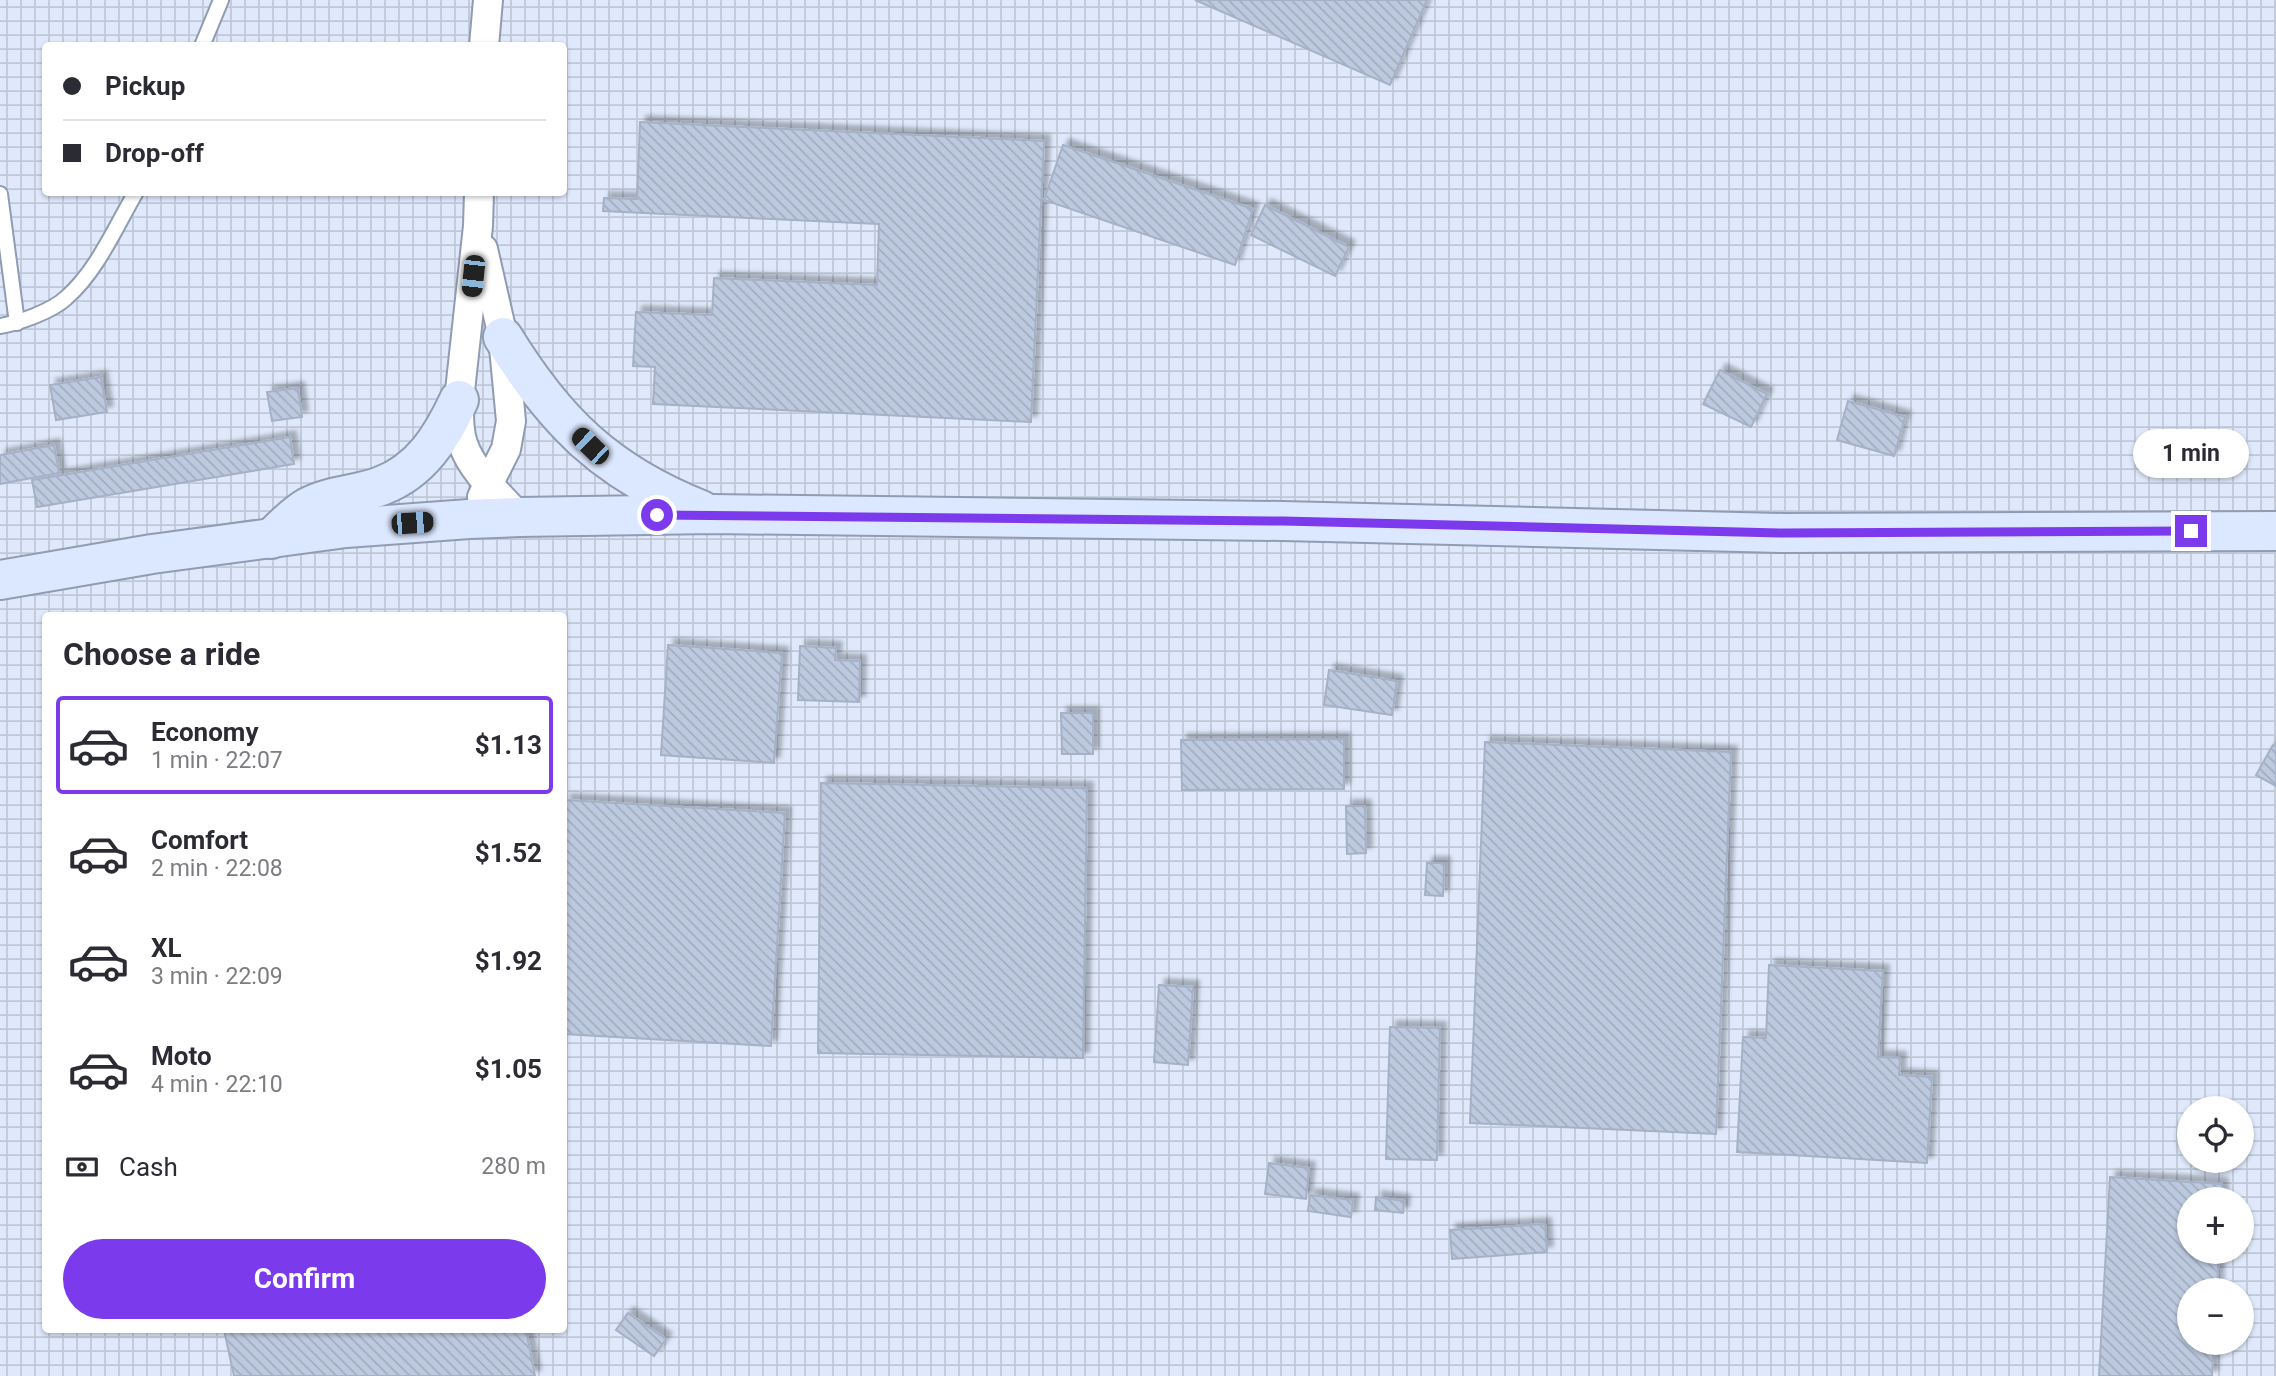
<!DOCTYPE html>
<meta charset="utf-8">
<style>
body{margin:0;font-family:Roboto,sans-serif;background:#f2f2f3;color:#2b2b33;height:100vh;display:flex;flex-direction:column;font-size:26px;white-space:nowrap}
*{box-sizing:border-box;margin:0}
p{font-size:23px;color:#7c7c81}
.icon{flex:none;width:38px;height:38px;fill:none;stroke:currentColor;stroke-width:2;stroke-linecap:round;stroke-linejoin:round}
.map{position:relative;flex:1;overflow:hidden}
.drawer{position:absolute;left:42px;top:612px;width:525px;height:721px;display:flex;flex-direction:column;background:#fff;border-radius:7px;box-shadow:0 2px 5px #0004}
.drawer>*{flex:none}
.top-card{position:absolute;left:42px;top:42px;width:525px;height:154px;border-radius:7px;box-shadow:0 2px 5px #0004;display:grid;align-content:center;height:154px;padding:0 21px;background:#fff}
.controls{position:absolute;left:2177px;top:1096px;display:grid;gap:14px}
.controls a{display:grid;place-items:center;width:77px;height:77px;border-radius:50%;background:#fff;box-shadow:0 2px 5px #0004;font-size:35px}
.end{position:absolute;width:32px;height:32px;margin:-16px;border:9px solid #7c3aed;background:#fff;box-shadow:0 0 0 4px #fff}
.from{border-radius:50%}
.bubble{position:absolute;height:49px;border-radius:24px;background:#fff;box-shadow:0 2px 5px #0004;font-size:23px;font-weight:700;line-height:49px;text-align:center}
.car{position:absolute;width:21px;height:42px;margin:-21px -10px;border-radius:9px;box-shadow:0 0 5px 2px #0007;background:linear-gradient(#222 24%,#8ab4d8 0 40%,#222 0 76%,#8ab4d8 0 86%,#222 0)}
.top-card b{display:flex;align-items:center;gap:24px;height:66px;font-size:26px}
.top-card b+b{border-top:2px solid #e1e1e2}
.top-card i{width:18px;height:18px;background:#2b2b33}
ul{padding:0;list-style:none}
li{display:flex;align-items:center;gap:21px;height:98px;margin:0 14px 10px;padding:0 7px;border:4px solid transparent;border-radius:7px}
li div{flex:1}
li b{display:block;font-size:26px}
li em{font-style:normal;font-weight:700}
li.current{border-color:#7c3aed}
li>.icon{width:63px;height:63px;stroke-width:1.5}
h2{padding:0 21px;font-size:32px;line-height:84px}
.pay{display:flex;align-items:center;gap:18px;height:77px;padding:0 21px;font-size:26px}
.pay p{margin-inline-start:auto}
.action{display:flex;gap:14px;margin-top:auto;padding:14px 21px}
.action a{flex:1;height:80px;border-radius:42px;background:#7c3aed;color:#fff;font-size:28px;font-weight:700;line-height:80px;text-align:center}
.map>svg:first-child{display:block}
</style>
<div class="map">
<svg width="2276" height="1376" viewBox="0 0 2276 1376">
<defs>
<pattern id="industrial-grid" width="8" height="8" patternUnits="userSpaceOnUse" patternTransform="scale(1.75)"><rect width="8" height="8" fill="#dfe9fb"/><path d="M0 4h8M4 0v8" fill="none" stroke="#c0c8d8"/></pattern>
<pattern id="building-back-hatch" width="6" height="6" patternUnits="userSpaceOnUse" patternTransform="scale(1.75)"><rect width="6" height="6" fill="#bcc9df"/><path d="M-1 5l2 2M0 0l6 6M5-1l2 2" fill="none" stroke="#a2adc0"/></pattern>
<filter id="shadow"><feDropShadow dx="6" dy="-6" stdDeviation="2" flood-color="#0004"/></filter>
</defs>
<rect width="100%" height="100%" fill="#f0f5fe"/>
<path fill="url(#industrial-grid)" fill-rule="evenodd" d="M 0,0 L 2276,0 L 2276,1376 L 0,1376 ZM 46,46 L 564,46 L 564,192 L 46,192 ZM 46,616 L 564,616 L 564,1330 L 46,1330 ZM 2189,1108 L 2242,1108 L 2242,1160 L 2189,1160 ZM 2189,1199 L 2242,1199 L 2242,1251 L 2189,1251 ZM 2189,1290 L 2242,1290 L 2242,1342 L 2189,1342 Z"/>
<g fill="url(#building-back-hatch)" stroke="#a5b1c6" stroke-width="2" filter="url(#shadow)">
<path d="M 1195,0 L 1427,0 L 1390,85 Z"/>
<path d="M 640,122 L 1044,141 L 1031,422 L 653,404 L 655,367 L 633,366 L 636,312 L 712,315 L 714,278 L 877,285 L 879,224 L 603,211 L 604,198 L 637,199 Z"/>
<path d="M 1063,145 L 1253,209 L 1235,265 L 1044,200 Z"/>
<path d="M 1265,205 L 1349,247 L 1335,276 L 1251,235 Z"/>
<path d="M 1720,370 L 1767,394 L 1751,427 L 1703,404 Z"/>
<path d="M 101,377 L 107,412 L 56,420 L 50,385 Z"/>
<path d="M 298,388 L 302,417 L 272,421 L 267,392 Z"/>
<path d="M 1848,401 L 1905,417 L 1894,456 L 1837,440 Z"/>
<path d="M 290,437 L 294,464 L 37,507 L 32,480 Z"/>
<path d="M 54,445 L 59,473 L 0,484 L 0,455 Z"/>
<path d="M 668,645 L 782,653 L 774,763 L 661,755 Z"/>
<path d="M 800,646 L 836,648 L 835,660 L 860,661 L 859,702 L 798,700 Z"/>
<path d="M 1329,670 L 1397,681 L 1392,715 L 1324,705 Z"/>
<path d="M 1061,713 L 1093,713 L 1093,754 L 1062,754 Z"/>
<path d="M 1344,739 L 1344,789 L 1182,790 L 1181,740 Z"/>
<path d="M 1485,742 L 1731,752 L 1716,1134 L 1470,1123 Z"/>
<path d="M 2273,745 L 2276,747 L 2276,786 L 2256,775 Z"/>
<path d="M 821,783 L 1087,788 L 1083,1058 L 818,1053 Z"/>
<path d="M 565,800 L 785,813 L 771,1046 L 564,1034 Z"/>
<path d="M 1346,806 L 1365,806 L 1366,853 L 1347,854 Z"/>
<path d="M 1427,863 L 1444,863 L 1443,896 L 1425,895 Z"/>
<path d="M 1769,965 L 1883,971 L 1878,1057 L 1900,1058 L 1899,1075 L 1932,1077 L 1927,1163 L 1737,1152 L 1743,1037 L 1766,1038 Z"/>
<path d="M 1159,985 L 1193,987 L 1188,1065 L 1154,1062 Z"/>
<path d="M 1390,1027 L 1440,1028 L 1437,1160 L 1386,1159 Z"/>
<path d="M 1269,1163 L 1309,1168 L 1306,1199 L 1265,1194 Z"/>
<path d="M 2110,1177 L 2222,1184 L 2222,1199 L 2189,1199 L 2189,1251 L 2219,1251 L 2217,1290 L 2189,1290 L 2189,1342 L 2214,1342 L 2212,1376 L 2099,1376 Z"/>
<path d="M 1310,1195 L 1353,1200 L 1351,1217 L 1308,1211 Z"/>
<path d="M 1376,1197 L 1404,1201 L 1403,1213 L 1375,1210 Z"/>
<path d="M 1545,1224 L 1547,1252 L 1452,1259 L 1450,1230 Z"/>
<path d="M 628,1313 L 666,1339 L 654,1356 L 616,1330 Z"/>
<path d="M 224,1330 L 526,1330 L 535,1376 L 234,1376 Z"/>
</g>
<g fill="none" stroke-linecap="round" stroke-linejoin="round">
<g stroke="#909cb1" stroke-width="18">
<g id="service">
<path d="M 202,46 L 221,0"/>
<path d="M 0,194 L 17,323"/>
<path d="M 0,326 C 19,323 52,311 66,298 C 97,271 115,228 136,192"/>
</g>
</g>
<g stroke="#909cb1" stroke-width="32">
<g id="minor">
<path d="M 484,46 L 488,0"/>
<path d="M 479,192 L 478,226 L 459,400 C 459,414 458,430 463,444 C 472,471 500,496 519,517"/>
<path d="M 482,497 L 506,449 L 511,421 L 503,337 L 483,249"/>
</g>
</g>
<g stroke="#909cb1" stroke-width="42">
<g id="secondary">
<path d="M 503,337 C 555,422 607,473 701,510"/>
<path d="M 271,539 C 282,528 294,515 308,507 C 330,495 358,495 381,486 C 421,471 442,437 459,400"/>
<path d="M 0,580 L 152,554 L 346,528 L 469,519 L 519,517 L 713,514 L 1282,521 L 1783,533 L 2276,531"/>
</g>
</g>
<use href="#service" stroke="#fff" stroke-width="14"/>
<use href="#minor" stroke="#fff" stroke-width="28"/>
<use href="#secondary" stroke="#dce8ff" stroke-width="38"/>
</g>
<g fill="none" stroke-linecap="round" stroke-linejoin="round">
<path stroke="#7c3aed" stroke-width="9" d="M 657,515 L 1282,521 L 1783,533 L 2191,531"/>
</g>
</svg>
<div class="controls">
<a><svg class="icon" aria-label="locate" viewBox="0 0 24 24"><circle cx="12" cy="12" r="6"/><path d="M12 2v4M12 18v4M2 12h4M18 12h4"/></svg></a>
<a>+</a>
<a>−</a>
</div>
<i class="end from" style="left:657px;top:515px"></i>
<i class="end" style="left:2191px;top:531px"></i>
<div class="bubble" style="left:2133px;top:429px;width:116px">1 min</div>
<i class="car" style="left:473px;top:276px;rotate:186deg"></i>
<i class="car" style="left:590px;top:446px;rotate:314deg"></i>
<i class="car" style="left:412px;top:523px;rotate:86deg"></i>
<div class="top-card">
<b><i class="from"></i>Pickup</b>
<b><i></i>Drop-off</b>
</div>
<section class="drawer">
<h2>Choose a ride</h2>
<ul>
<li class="current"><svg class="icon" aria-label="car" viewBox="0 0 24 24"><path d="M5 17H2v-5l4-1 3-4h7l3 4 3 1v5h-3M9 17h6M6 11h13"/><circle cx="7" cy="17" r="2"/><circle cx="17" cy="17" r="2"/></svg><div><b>Economy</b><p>1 min · 22:07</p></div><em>$1.13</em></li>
<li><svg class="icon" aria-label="car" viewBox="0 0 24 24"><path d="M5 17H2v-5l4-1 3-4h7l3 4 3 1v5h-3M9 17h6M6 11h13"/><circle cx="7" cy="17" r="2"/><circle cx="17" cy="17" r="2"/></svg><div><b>Comfort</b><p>2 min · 22:08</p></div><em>$1.52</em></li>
<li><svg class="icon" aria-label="car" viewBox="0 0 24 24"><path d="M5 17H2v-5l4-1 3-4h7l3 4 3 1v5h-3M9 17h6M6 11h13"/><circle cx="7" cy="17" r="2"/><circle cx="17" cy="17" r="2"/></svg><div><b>XL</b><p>3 min · 22:09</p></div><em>$1.92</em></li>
<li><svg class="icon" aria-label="car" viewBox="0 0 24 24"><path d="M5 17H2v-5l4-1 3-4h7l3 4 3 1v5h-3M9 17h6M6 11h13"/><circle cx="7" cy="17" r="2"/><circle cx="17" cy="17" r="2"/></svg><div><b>Moto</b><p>4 min · 22:10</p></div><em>$1.05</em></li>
</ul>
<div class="pay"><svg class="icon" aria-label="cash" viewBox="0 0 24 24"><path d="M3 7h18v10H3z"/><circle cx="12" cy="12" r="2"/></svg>Cash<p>280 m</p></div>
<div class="action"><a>Confirm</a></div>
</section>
</div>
